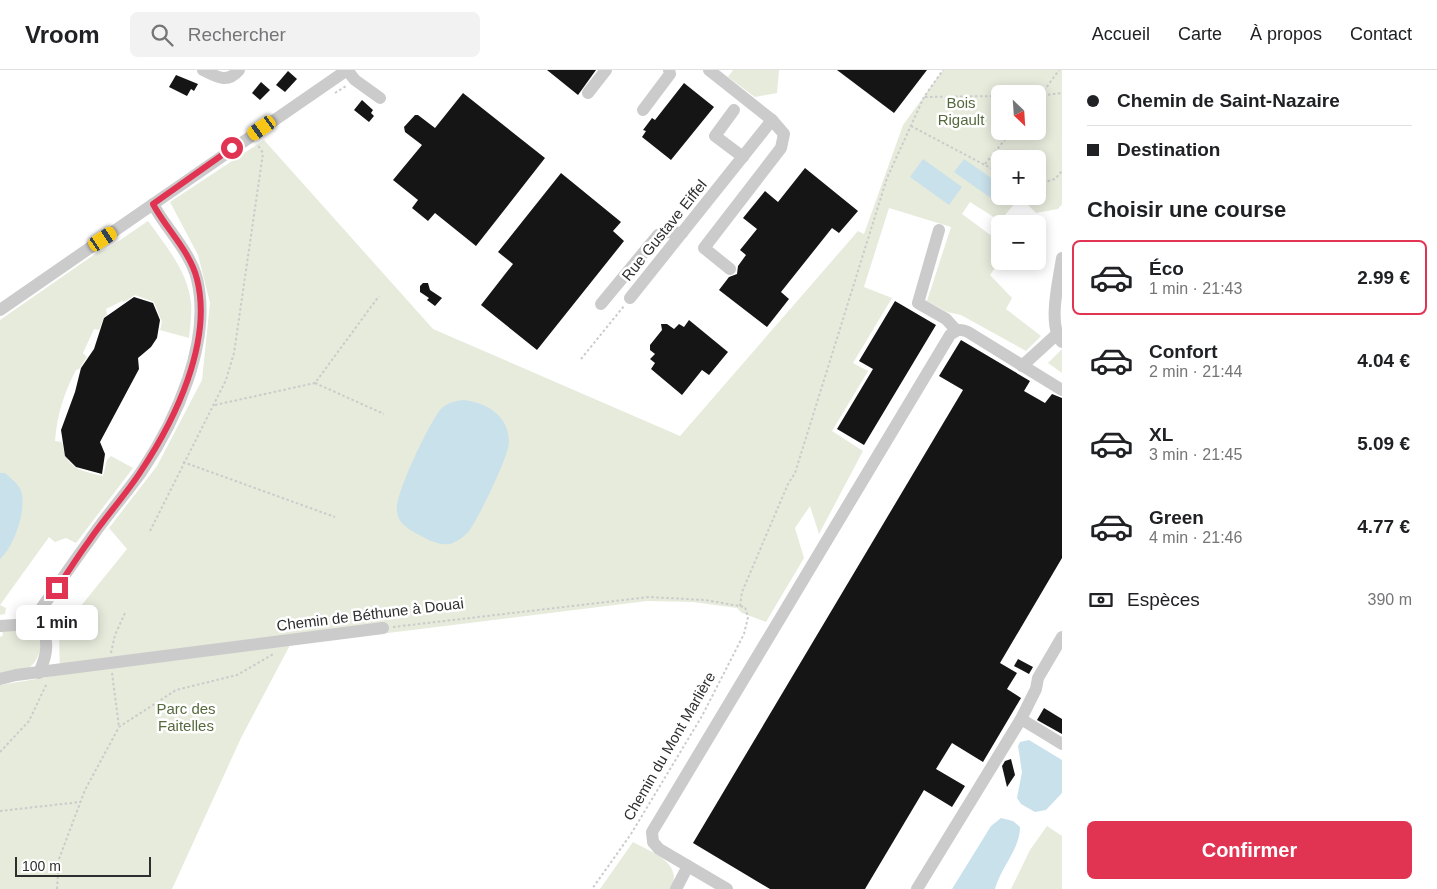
<!DOCTYPE html>
<html lang="fr">
<meta charset="utf-8">
<style>
body{margin:0;font-family:Arial,sans-serif;background:#f2f2f2;color:#202124;height:100vh;display:flex;flex-direction:column;font-size:19px;white-space:nowrap}
*{box-sizing:border-box;margin:0}
p{font-size:16px;color:#757577}
.icon{flex:none;width:28px;height:28px;fill:none;stroke:currentColor;stroke-width:2;stroke-linecap:round;stroke-linejoin:round}
.map{position:relative;flex:1;overflow:hidden}
.sheet{display:flex;flex-direction:column;background:#fff;width:375px}
.sheet>*{flex:none}
.hud{display:grid;align-content:center;height:110px;padding:0 25px;background:#fff}
.needle{width:32px;rotate:155deg}
.tools{position:absolute;left:991px;top:15px;display:grid;gap:10px}
.tools a{display:grid;place-items:center;width:55px;height:55px;border-radius:8px;background:#fff;box-shadow:0 2px 12px #0003;font-size:25px}
.scale{position:absolute;left:15px;bottom:12px;width:136px;box-sizing:border-box;padding-left:5px;border:2px solid #2e2e2e;border-top:0;font-size:14px;line-height:18px;white-space:nowrap;color:#2e2e2e;-webkit-text-stroke:4px #fff;paint-order:stroke}
.end{position:absolute;width:22px;height:22px;margin:-11px;border:6px solid #e13452;background:#fff;box-shadow:0 0 0 2px #fff}
.from{border-radius:50%}
.bubble{position:absolute;height:35px;border-radius:8px;background:#fff;box-shadow:0 2px 12px #0003;font-size:16px;font-weight:700;line-height:35px;text-align:center}
.car{position:absolute;width:15px;height:30px;margin:-15px -8px;border-radius:6px;box-shadow:0 0 4px 1px #0007;background:linear-gradient(#f5c518 24%,#345 0 40%,#f5c518 0 76%,#345 0 86%,#f5c518 0)}
.hud b{display:flex;align-items:center;gap:18px;height:48px;font-size:19px}
.hud b+b{border-top:1px solid #e0e0e0}
.hud i{width:12px;height:12px;background:#202124}
ul{padding:0;list-style:none}
li{display:flex;align-items:center;gap:15px;height:75px;margin:0 10px 8px;padding:0 15px;border:2px solid transparent;border-radius:8px}
li div{flex:1}
li b{display:block;font-size:19px}
li em{font-style:normal;font-weight:700}
li.on{border-color:#e13452}
li>.icon{width:45px;height:45px;stroke-width:1.5}
h2{padding:0 25px;font-size:22px;line-height:60px}
.pay{display:flex;align-items:center;gap:12px;height:55px;padding:0 25px;font-size:19px}
.pay p{margin-inline-start:auto}
.primary-button{display:flex;gap:10px;margin-top:auto;padding:10px 25px}
.primary-button a{flex:1;height:58px;border-radius:8px;background:#e13452;color:#fff;font-size:20px;font-weight:700;line-height:58px;text-align:center}
header{display:flex;align-items:center;gap:30px;box-sizing:border-box;height:70px;padding:0 25px;background:#fff;border-bottom:1px solid #e0e0e0}
header strong{font-size:24px}
nav{display:flex;gap:28px;margin-inline-start:auto;font-size:18px}
.search{width:350px;height:45px;background:#f2f2f2;display:flex;align-items:center;gap:12px;box-sizing:border-box;padding:0 18px;border-radius:8px;color:#757577;font-size:19px}
main{display:flex;flex:1;min-height:0}
.map>svg:first-child{display:block}
</style>
<header>
<strong>Vroom</strong>
<div class="search"><svg class="icon" aria-label="search" viewBox="0 0 24 24"><circle cx="10" cy="10" r="6"/><path d="M15 15l6 6"/></svg>Rechercher</div>
<nav><a>Accueil</a><a>Carte</a><a>À propos</a><a>Contact</a></nav>
</header>
<main>
<div class="map">
<svg width="1062" height="819" viewBox="0 0 1062 819">
<rect width="100%" height="100%" fill="#fff"/>
<g fill="#e6ebdc" fill-rule="evenodd">
<path d="M 733,0 L 779,0 L 777,23 L 755,27 L 728,7 Z"/>
<path d="M 943,0 L 1062,0 L 1062,134 L 1058,139 L 1036,143 L 1020,127 L 1000,151 L 970,132 L 962,144 L 1000,172 L 1000,190 L 990,205 L 1012,228 L 1006,239 L 1041,266 L 1026,281 L 961,245 L 947,242 L 927,231 L 951,157 L 889,138 L 864,217 L 892,228 L 853,293 L 868,301 L 832,361 L 863,381 L 819,464 L 810,436 L 795,458 L 804,488 L 766,552 L 742,543 L 737,538 L 693,532 L 647,531 L 290,575 L 241,668 L 172,819 L 0,819 L 0,615 L 60,605 L 59,563 L 127,479 L 109,458 L 157,396 L 202,310 L 210,233 L 198,185 L 170,132 L 264,70 L 433,259 L 680,366 L 858,161 L 864,164 L 903,55 ZM 1000,24 L 1038,24 L 1038,61 L 1000,61 ZM 1000,89 L 1038,89 L 1038,126 L 1000,126 Z"/>
<path d="M 148,151 C 166,176 188,202 191,233 C 192,244 190,257 189,268 L 160,260 L 162,252 L 154,232 L 135,225 L 124,232 L 122,231 L 106,239 L 107,245 L 104,247 L 99,260 L 94,259 L 83,283 L 87,287 L 79,299 L 76,300 C 64,323 57,344 55,371 L 62,372 C 66,399 79,400 103,406 L 107,390 L 111,386 L 133,398 L 76,473 L 66,468 L 55,472 L 49,467 L 0,535 L 6,538 L 5,544 L 0,545 L 0,250 L 95,184 L 110,177 Z"/>
<path d="M 1062,279 L 1062,303 L 1048,293 Z"/>
<path d="M 20,560 C 32,562 38,564 42,576 C 32,604 27,599 0,604 L 0,567 L 3,565 L 2,561 Z"/>
<path d="M 1047,756 L 1062,766 L 1062,819 L 1011,819 L 1030,780 Z"/>
<path d="M 633,772 C 651,782 684,793 671,819 L 600,819 Z"/>
</g>
<g fill="#c9e1eb">
<path d="M 923,89 L 962,117 L 949,135 L 910,107 Z"/>
<path d="M 964,89 L 1000,114 L 1000,126 L 1003,126 L 998,133 L 954,102 Z"/>
<path d="M 464,330 C 487,333 508,345 509,371 C 510,384 478,449 469,461 C 465,466 457,472 450,474 C 437,476 423,467 412,461 C 404,456 397,450 397,440 C 395,424 429,354 440,340 C 446,333 455,331 464,330 Z"/>
<path d="M 0,403 L 5,403 C 10,408 18,413 21,421 C 27,439 14,477 0,489 Z"/>
<path d="M 1029,670 L 1062,690 L 1062,723 L 1046,740 L 1035,742 L 1021,734 L 1017,728 L 1022,702 L 1018,676 L 1020,672 Z"/>
<path d="M 1001,748 L 1013,751 L 1020,757 C 1020,779 1001,797 995,819 L 952,819 L 991,756 Z"/>
</g>
<g fill="#151515">
<path d="M 547,0 L 596,0 L 578,25 Z"/>
<path d="M 837,0 L 927,0 L 894,43 Z"/>
<path d="M 288,1 L 297,9 L 285,22 L 276,15 Z"/>
<path d="M 176,5 L 198,14 L 194,21 L 191,19 L 187,26 L 169,17 Z"/>
<path d="M 261,12 L 270,20 L 260,30 L 252,23 Z"/>
<path d="M 684,13 L 714,37 L 671,90 L 642,67 L 646,61 L 643,60 L 652,48 L 655,50 Z"/>
<path d="M 463,23 L 545,88 L 476,176 L 435,143 L 428,151 L 412,138 L 418,130 L 393,110 L 422,75 L 405,62 L 404,57 L 415,45 L 418,45 L 435,58 Z"/>
<path d="M 362,30 L 373,40 L 371,43 L 374,46 L 369,52 L 354,40 Z"/>
<path d="M 805,98 L 858,141 L 839,163 L 832,158 L 781,222 L 789,229 L 767,257 L 719,220 L 729,207 L 737,204 L 738,196 L 746,185 L 740,180 L 757,159 L 743,148 L 765,121 L 778,132 Z"/>
<path d="M 561,103 L 621,152 L 613,161 L 624,171 L 537,280 L 481,235 L 513,194 L 498,182 Z"/>
<path d="M 423,213 L 428,213 L 430,220 L 442,228 L 435,236 L 427,230 L 429,228 L 420,222 L 420,216 Z"/>
<path d="M 134,227 L 153,233 L 160,250 L 157,268 L 151,277 L 138,288 L 139,299 L 100,372 L 105,384 L 102,404 L 76,397 L 65,386 L 61,360 L 75,322 L 81,298 L 94,279 L 104,248 Z"/>
<path d="M 895,231 L 936,255 L 864,375 L 837,359 L 873,299 L 859,291 Z"/>
<path d="M 689,250 L 728,282 L 709,305 L 702,300 L 682,325 L 651,299 L 655,293 L 650,289 L 655,284 L 650,280 L 650,275 L 662,260 L 661,254 L 667,254 L 674,259 L 679,254 L 684,257 Z"/>
<path d="M 961,270 L 1030,311 L 1024,321 L 1045,333 L 1052,324 L 1062,328 L 1062,488 L 1000,593 L 1017,603 L 1007,619 L 1021,628 L 983,692 L 952,673 L 936,699 L 965,716 L 952,737 L 924,720 L 865,819 L 770,819 L 693,773 L 963,320 L 939,306 Z"/>
<path d="M 1018,589 L 1033,597 L 1029,604 L 1014,596 Z"/>
<path d="M 1044,638 L 1062,649 L 1062,664 L 1037,650 Z"/>
<path d="M 1011,689 L 1015,705 L 1007,717 L 1002,696 L 1005,691 Z"/>
</g>
<g fill="none" stroke-linecap="round" stroke-linejoin="round">
<g stroke="#cbcbcb" stroke-width="2" stroke-dasharray="2.5 2.5" stroke-linecap="butt">
<path d="M 335,23 L 346,16"/>
<path d="M 1038,26 L 1062,23"/>
<path d="M 925,27 L 1000,26"/>
<path d="M 1038,29 L 1059,0"/>
<path d="M 911,56 L 1000,103"/>
<path d="M 985,94 L 1012,61"/>
<path d="M 1038,114 L 1055,109 L 1062,101"/>
<path d="M 581,289 L 624,236"/>
<path d="M 315,313 L 384,344"/>
<path d="M 215,335 L 315,313 L 379,226"/>
<path d="M 183,392 L 335,447"/>
<path d="M 150,461 L 226,310 L 234,283 L 263,83 L 257,74"/>
<path d="M 740,536 L 742,522 L 788,414 L 795,403 L 887,108 L 924,27 L 943,0"/>
<path d="M 393,557 L 649,527 L 705,530 L 745,537 L 748,547 L 744,564 L 702,646 L 631,764 L 592,819"/>
<path d="M 111,583 L 115,565 L 125,543"/>
<path d="M 112,603 L 119,657"/>
<path d="M 0,682 L 29,651 L 47,613"/>
<path d="M 0,741 L 80,732"/>
<path d="M 57,819 L 59,789 L 85,720 L 119,657 L 176,620 L 237,605 L 275,583"/>
</g>
<g stroke="#cbcbcb" stroke-width="12">
<path d="M 203,0 C 217,7 227,14 239,0"/>
<path d="M 347,0 L 355,10 L 380,28"/>
<path d="M 709,0 L 772,50 L 784,64 L 781,78 L 704,178 L 730,199"/>
<path d="M 588,23 L 606,0"/>
<path d="M 643,40 L 670,4 L 669,0"/>
<path d="M 734,40 L 715,66 L 743,87"/>
<path d="M 939,160 L 918,233 L 946,249 L 956,260"/>
<path d="M 1062,188 C 1059,209 1047,256 1062,272"/>
<path d="M 630,228 L 772,50"/>
<path d="M 601,234 L 658,165 L 667,162 L 682,163"/>
<path d="M 0,240 L 347,0"/>
<path d="M 1022,296 L 1056,265"/>
<path d="M 30,554 C 50,527 69,498 89,471 C 105,447 125,425 142,401 C 176,350 212,272 197,209 C 190,181 166,159 153,134"/>
<path d="M 0,556 L 30,554 L 44,562 C 49,577 45,589 39,603"/>
<path d="M 0,609 L 16,605 L 383,558"/>
<path d="M 1021,649 L 1062,674"/>
<path d="M 676,819 L 688,796"/>
<path d="M 727,819 L 659,779 L 653,772 L 652,762 L 950,265 C 956,260 960,258 968,262 L 1062,320"/>
<path d="M 917,819 L 1021,649 L 1036,619 L 1038,608 L 1062,567"/>
</g>
</g>
<g fill="none" stroke-linecap="round" stroke-linejoin="round">
<path stroke="#e13452" stroke-width="6" d="M 57,518 C 68,502 78,486 89,471 C 105,447 125,426 141,401 C 175,350 213,272 197,209 C 190,181 166,159 153,134 L 232,78"/>
</g>
<g text-anchor="middle" dominant-baseline="central" stroke-width="5" stroke-linejoin="round" paint-order="stroke">
<g font-size="15" fill="#56693d" stroke="#fff">
<text x="961" y="32">Bois<tspan x="961" dy="17">Rigault</tspan></text>
<text x="186" y="638">Parc des<tspan x="186" dy="17">Faitelles</tspan></text>
</g>
<g font-size="15" fill="#2e2e2e" stroke="#fff">
<text transform="translate(664 160) rotate(-51)">Rue Gustave Eiffel</text>
<text transform="translate(370 544) rotate(-7)">Chemin de Béthune à Douai</text>
<text transform="translate(669 676) rotate(-60)">Chemin du Mont Marlière</text>
</g>
</g>
</svg>
<div class="tools">
<a><svg class="needle" viewBox="-14 -14 28 28"><path d="M0-13l5 13h-10z" fill="#e53935"/><path d="M0 13l5-13h-10z" fill="#757577"/></svg></a>
<a>+</a>
<a>−</a>
</div>
<div class="scale">100 m</div>
<i class="end from" style="left:232px;top:78px"></i>
<i class="end" style="left:57px;top:518px"></i>
<div class="bubble" style="left:16px;top:535px;width:82px">1 min</div>
<i class="car" style="left:262px;top:58px;rotate:235deg"></i>
<i class="car" style="left:103px;top:169px;rotate:56deg"></i>
</div>
<section class="sheet">
<div class="hud">
<b><i class="from"></i>Chemin de Saint-Nazaire</b>
<b><i></i>Destination</b>
</div>
<h2>Choisir une course</h2>
<ul>
<li class="on"><svg class="icon" aria-label="car" viewBox="0 0 24 24"><path d="M5 17H2v-5l4-1 3-4h7l3 4 3 1v5h-3M9 17h6M6 11h13"/><circle cx="7" cy="17" r="2"/><circle cx="17" cy="17" r="2"/></svg><div><b>Éco</b><p>1 min · 21:43</p></div><em>2.99 €</em></li>
<li><svg class="icon" aria-label="car" viewBox="0 0 24 24"><path d="M5 17H2v-5l4-1 3-4h7l3 4 3 1v5h-3M9 17h6M6 11h13"/><circle cx="7" cy="17" r="2"/><circle cx="17" cy="17" r="2"/></svg><div><b>Confort</b><p>2 min · 21:44</p></div><em>4.04 €</em></li>
<li><svg class="icon" aria-label="car" viewBox="0 0 24 24"><path d="M5 17H2v-5l4-1 3-4h7l3 4 3 1v5h-3M9 17h6M6 11h13"/><circle cx="7" cy="17" r="2"/><circle cx="17" cy="17" r="2"/></svg><div><b>XL</b><p>3 min · 21:45</p></div><em>5.09 €</em></li>
<li><svg class="icon" aria-label="car" viewBox="0 0 24 24"><path d="M5 17H2v-5l4-1 3-4h7l3 4 3 1v5h-3M9 17h6M6 11h13"/><circle cx="7" cy="17" r="2"/><circle cx="17" cy="17" r="2"/></svg><div><b>Green</b><p>4 min · 21:46</p></div><em>4.77 €</em></li>
</ul>
<div class="pay"><svg class="icon" aria-label="cash" viewBox="0 0 24 24"><path d="M3 7h18v10H3z"/><circle cx="12" cy="12" r="2"/></svg>Espèces<p>390 m</p></div>
<div class="primary-button"><a>Confirmer</a></div>
</section>
</main>
